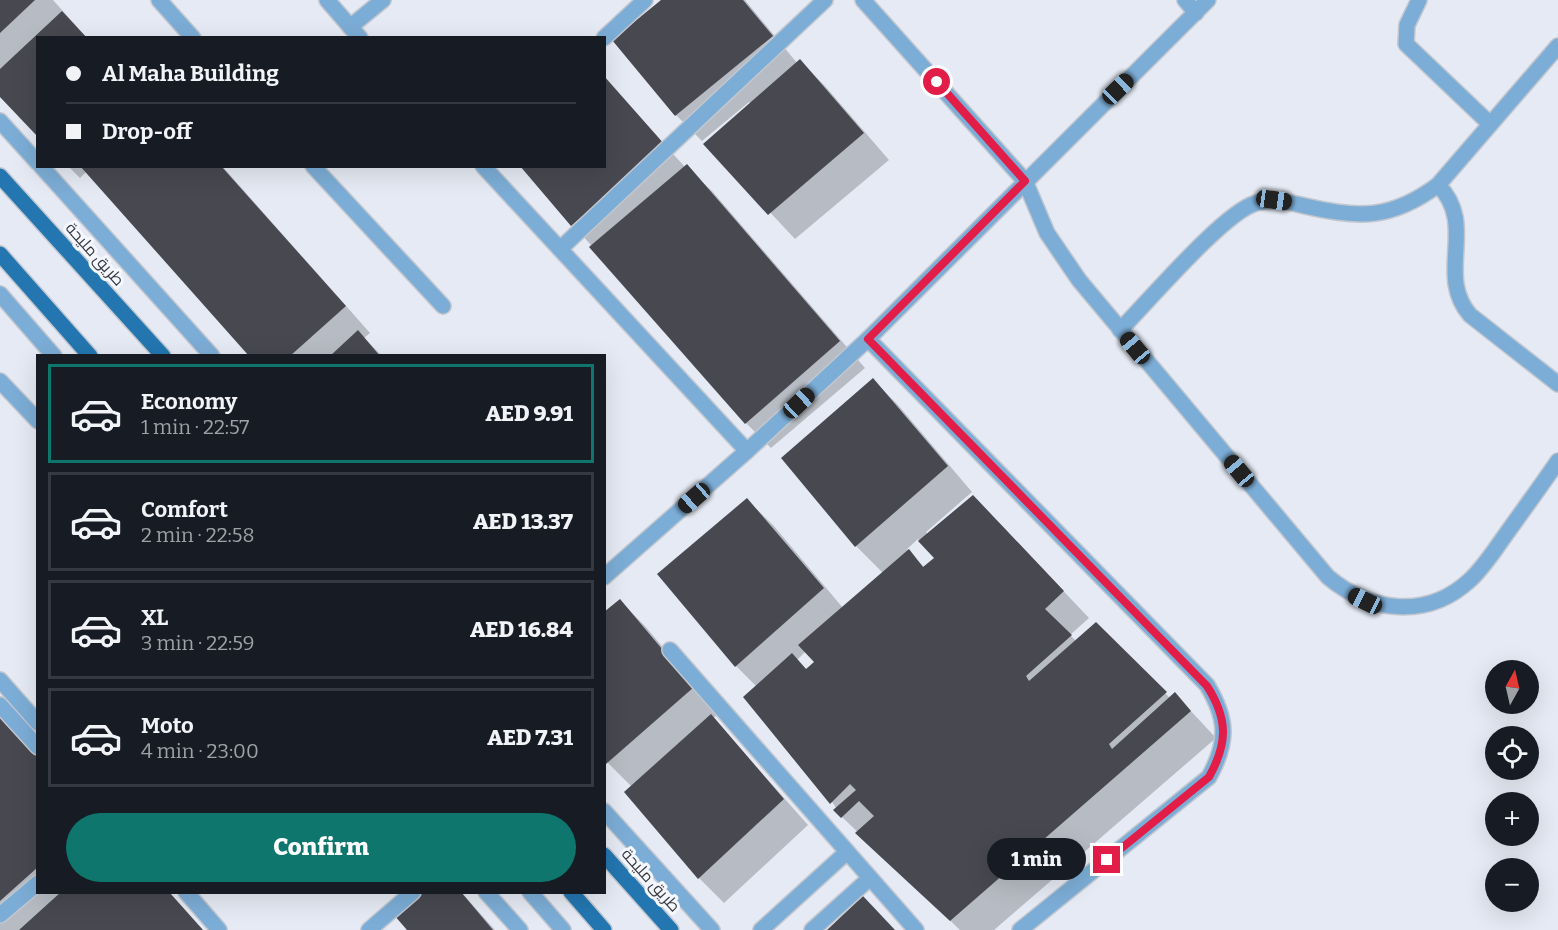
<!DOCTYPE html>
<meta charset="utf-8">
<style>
body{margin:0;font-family:Bitter,Cairo,serif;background:#20242c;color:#f1f3f6;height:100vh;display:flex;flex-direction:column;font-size:22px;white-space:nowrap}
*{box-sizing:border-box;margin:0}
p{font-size:20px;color:#9ea1a6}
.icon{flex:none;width:33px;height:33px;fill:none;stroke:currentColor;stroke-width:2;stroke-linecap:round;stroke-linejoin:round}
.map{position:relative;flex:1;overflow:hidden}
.sheet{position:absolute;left:36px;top:354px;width:570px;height:540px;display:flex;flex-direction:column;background:#171b24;border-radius:0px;box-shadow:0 6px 24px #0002}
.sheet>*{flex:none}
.banner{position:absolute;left:36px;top:36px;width:570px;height:132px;border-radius:0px;box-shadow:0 6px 24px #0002;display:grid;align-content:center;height:132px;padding:0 30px;background:#171b24}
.needle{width:39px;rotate:8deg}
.tools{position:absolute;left:1485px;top:660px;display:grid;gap:12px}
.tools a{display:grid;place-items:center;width:54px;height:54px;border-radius:50%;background:#171b24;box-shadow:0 6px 24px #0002;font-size:30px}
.end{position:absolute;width:27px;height:27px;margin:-14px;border:8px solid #e11d48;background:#fff;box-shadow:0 0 0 3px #fff}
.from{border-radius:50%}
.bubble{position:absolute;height:42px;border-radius:21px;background:#171b24;box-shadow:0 6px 24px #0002;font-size:20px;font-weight:800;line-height:42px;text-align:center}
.car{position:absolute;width:18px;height:36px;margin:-18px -9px;border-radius:8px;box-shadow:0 0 4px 2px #0007;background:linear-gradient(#222 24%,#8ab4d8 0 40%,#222 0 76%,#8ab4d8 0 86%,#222 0)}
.banner b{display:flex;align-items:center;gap:21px;height:57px;font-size:22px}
.banner b+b{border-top:2px solid #363941}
.banner i{width:15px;height:15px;background:#f1f3f6}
ul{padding:10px 0 0;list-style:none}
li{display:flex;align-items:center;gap:18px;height:99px;margin:0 12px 9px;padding:0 18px;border:3px solid #363941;border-radius:0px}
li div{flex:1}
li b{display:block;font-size:22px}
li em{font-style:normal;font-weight:800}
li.on{border-color:#0f766e}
li>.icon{width:54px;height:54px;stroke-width:1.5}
.action{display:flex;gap:12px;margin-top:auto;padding:12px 30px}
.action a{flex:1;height:69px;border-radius:36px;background:#0f766e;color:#fff;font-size:24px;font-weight:800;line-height:69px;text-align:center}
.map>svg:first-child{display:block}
</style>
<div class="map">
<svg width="1558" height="930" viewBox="0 0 1558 930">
<rect width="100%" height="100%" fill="#e5eaf4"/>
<g fill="#0003" fill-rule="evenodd">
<path d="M 0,0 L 53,0 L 87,38 L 38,38 L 0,94 Z"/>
<path d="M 664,0 L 745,0 L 797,63 L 800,61 L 825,86 L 889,160 L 795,239 L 706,144 L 751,104 L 749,102 L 702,141 L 676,115 L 614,41 Z"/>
<path d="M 604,78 L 685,167 L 712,191 L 865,368 L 771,448 L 746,423 L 522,166 L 604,166 Z"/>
<path d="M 68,166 L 222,166 L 370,333 L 364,338 L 382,356 L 251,356 L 86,172 L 80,178 Z"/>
<path d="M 873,380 L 898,405 L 972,492 L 926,532 L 928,535 L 999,523 L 1089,618 L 1070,635 L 1076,641 L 1096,624 L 1170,698 L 1175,694 L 1216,738 L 994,930 L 960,930 L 842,817 L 757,687 L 736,666 L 747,500 L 773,525 L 843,608 L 883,573 L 856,546 ZM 918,539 L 936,558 L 924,567 L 907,549 ZM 806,651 L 817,662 L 807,670 L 797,660 Z"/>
<path d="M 620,601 L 645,626 L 719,714 L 713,718 L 808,825 L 724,903 L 699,878 L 632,787 L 604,759 L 604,614 Z"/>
<path d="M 0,714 L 38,755 L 38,892 L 169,892 L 203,930 L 0,930 Z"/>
<path d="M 461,892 L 495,930 L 409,930 Z"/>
</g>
<g fill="#484851">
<path d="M 0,0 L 35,0 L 0,33 Z"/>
<path d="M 661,0 L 743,0 L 773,36 L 675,116 L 612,40 Z"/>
<path d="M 62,11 L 87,38 L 38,38 L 38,137 L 0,97 L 0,69 Z"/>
<path d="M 800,59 L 864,133 L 768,215 L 703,144 Z"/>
<path d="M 604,76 L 665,145 L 571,226 L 520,166 L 604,166 Z"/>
<path d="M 687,164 L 840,341 L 745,424 L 589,247 Z"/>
<path d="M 80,166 L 221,166 L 346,306 L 290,356 L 249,356 Z"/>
<path d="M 358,330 L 380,356 L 330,356 Z"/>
<path d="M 873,378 L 948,466 L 855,547 L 781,458 Z"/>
<path d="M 973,495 L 1064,591 L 1045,609 L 1072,635 L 1026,676 L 1029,681 L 1096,622 L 1167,692 L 1109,744 L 1112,749 L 1175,692 L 1191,711 L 950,921 L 855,833 L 874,816 L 859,801 L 841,818 L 833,810 L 856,790 L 850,784 L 830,804 L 743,697 L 792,653 L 806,669 L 814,662 L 798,645 L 909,549 L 923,567 L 934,558 L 918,541 Z"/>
<path d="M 747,498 L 824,588 L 735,667 L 657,574 Z"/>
<path d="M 620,599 L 694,687 L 606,764 L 604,612 Z"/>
<path d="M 0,714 L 38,755 L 38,867 L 0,901 Z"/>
<path d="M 711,714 L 784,799 L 698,879 L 624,792 Z"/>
<path d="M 61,892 L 169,892 L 203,930 L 19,930 Z"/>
<path d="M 421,892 L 461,892 L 493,930 L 407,930 L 394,915 Z"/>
<path d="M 863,896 L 895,930 L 827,930 Z"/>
</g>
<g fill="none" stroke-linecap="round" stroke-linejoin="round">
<g stroke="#c2c7cf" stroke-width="18">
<g id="minor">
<path d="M 159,0 L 193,38"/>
<path d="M 327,0 L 360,38"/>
<path d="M 863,0 L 1025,181 L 1047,233 L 1079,280 L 1328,577 C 1370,612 1427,620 1470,580 C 1483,568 1494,551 1504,537 C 1522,512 1540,487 1558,461"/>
<path d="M 1185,0 L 1196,13"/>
<path d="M 1419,0 L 1407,25 L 1406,44 L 1490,124"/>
<path d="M 350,27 L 383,0"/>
<path d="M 604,38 L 645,0"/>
<path d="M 0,121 L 38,163"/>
<path d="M 41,166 L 212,356"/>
<path d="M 313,166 L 443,306"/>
<path d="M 483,166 L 747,451"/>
<path d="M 1438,185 C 1478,225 1435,274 1470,315 L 1558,384"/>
<path d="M 560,249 L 825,0"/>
<path d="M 0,294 L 54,356"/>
<path d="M 1120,330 C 1148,302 1224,212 1256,203 C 1272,198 1289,202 1305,206 C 1360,219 1392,219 1438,185 L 1558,46"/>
<path d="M 868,339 L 1207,685 C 1228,720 1228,742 1209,777 L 1020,930"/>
<path d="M 0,381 L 38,421"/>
<path d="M 604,577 L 747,451 L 868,339 L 1208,0"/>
<path d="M 670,650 L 916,930"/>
<path d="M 0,680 L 38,723"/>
<path d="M 0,705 L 38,747"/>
<path d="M 604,811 L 712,930"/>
<path d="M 186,892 L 219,930"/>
<path d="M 486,892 L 520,930"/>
<path d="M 530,892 L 563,930"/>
<path d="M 0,915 L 38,883"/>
<path d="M 369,930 L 413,892"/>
<path d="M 761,930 L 847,852"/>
<path d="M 812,930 L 870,878"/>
</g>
</g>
<g stroke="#c2c7cf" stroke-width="18">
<g id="major">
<path d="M 0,176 L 163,356"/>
<path d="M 0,254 L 90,356"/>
<path d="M 604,855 L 671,930"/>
<path d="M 571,892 L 604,930"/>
</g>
</g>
<use href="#minor" stroke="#7cadd6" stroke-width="15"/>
<use href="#major" stroke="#2376b0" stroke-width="15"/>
</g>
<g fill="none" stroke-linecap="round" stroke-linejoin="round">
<path stroke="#e11d48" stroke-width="8" d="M 937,82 L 1025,181 L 868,339 L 1207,686 C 1228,719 1228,743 1209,777 L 1107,860"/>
</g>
<g text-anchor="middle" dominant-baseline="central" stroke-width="6" stroke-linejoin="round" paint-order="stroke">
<g font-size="16" fill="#37393d" stroke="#f4f7fd">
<text transform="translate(95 254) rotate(48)">طريق مليحة</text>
<text transform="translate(651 880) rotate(48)">طريق مليحة</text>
</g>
</g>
</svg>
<div class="tools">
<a><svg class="needle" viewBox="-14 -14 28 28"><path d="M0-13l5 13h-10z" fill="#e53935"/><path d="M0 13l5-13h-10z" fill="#9ea1a6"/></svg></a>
<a><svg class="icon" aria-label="locate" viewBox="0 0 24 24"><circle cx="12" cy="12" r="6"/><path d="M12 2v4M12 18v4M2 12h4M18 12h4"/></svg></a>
<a>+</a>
<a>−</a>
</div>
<i class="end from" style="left:937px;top:82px"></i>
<i class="end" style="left:1107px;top:860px"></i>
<div class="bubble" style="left:987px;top:838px;width:99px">1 min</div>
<i class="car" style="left:1118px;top:89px;rotate:46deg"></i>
<i class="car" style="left:1274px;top:200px;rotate:98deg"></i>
<i class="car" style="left:1135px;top:348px;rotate:320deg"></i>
<i class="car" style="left:799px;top:403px;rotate:47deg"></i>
<i class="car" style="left:1239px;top:471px;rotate:320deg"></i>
<i class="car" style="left:694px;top:498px;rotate:229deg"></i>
<i class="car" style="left:1365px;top:601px;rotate:296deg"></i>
<div class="banner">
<b><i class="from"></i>Al Maha Building</b>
<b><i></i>Drop-off</b>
</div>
<section class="sheet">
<ul>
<li class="on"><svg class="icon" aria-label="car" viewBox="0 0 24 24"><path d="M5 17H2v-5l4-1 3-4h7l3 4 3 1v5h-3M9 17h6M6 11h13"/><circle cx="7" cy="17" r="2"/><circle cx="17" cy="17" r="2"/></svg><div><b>Economy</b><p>1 min · 22:57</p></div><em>AED 9.91</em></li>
<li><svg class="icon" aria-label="car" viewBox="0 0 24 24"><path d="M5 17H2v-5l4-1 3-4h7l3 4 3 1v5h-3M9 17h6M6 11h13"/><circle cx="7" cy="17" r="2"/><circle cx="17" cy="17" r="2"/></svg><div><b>Comfort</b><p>2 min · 22:58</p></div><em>AED 13.37</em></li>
<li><svg class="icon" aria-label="car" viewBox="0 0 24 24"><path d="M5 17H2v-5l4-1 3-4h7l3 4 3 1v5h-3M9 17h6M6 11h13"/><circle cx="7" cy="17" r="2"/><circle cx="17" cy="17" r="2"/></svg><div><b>XL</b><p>3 min · 22:59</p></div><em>AED 16.84</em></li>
<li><svg class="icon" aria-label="car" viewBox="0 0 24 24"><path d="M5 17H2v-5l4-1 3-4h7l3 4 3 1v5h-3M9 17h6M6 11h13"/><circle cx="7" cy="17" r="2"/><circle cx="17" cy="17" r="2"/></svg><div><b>Moto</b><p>4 min · 23:00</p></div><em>AED 7.31</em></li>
</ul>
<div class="action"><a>Confirm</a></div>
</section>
</div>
